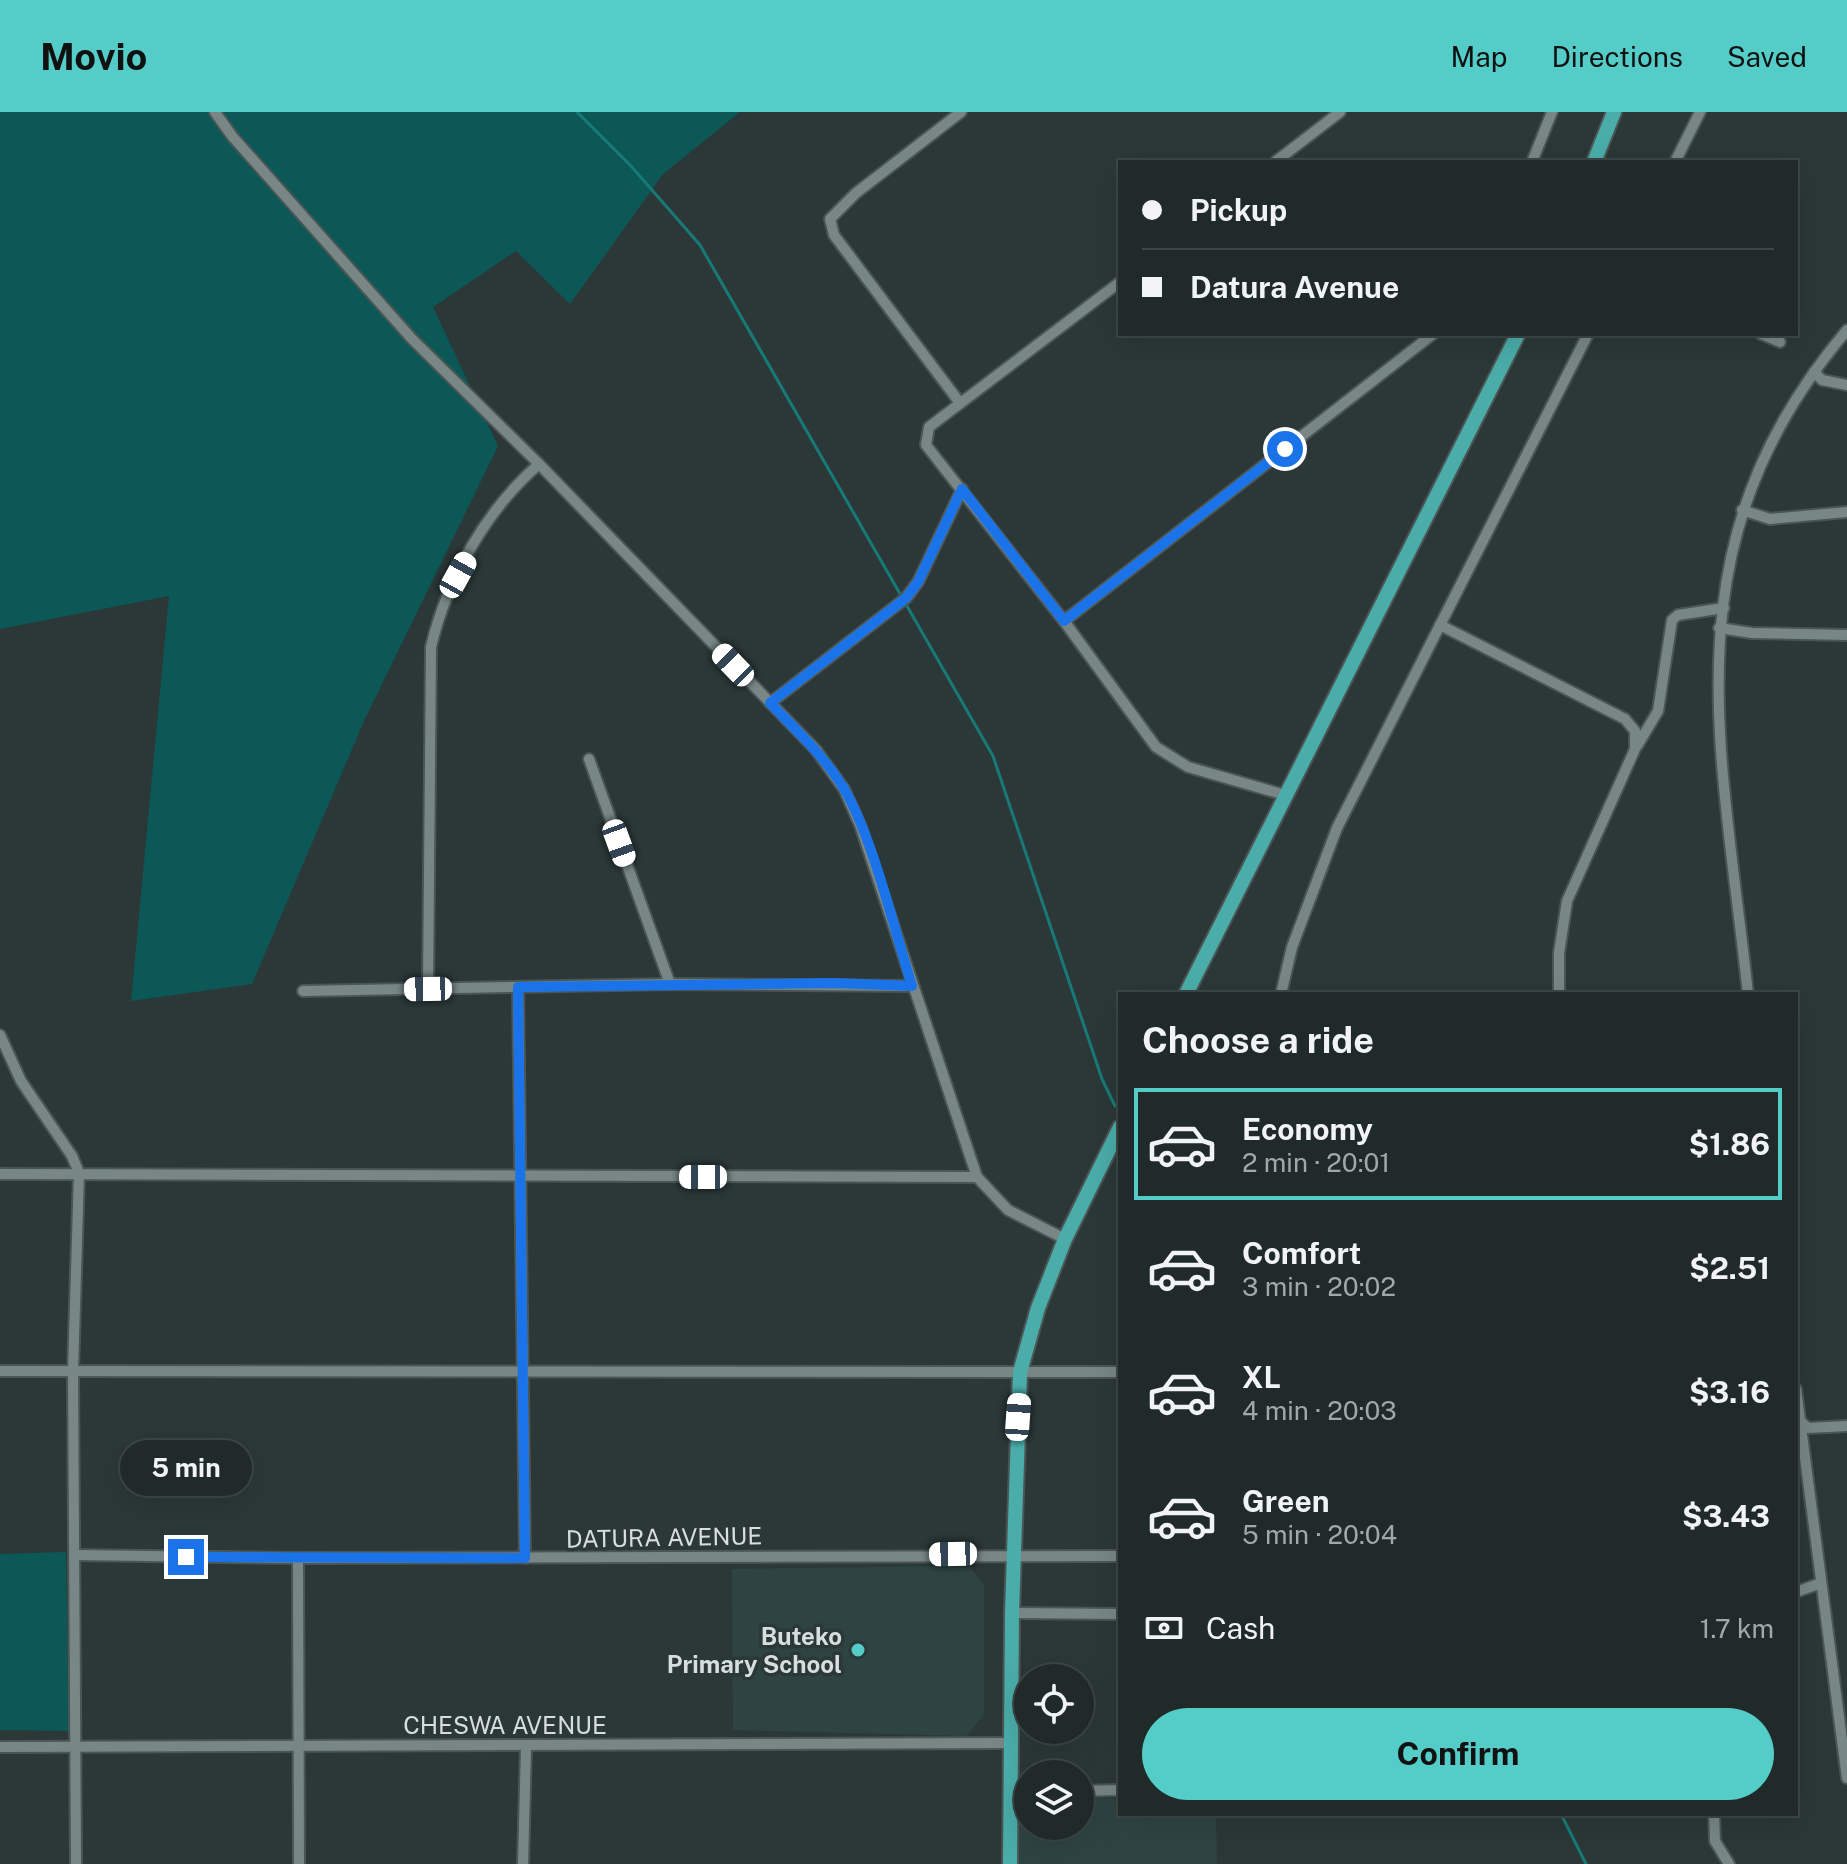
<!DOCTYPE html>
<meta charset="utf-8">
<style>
body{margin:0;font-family:"Public Sans",sans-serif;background:#283231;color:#f1f3f6;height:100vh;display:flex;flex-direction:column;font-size:30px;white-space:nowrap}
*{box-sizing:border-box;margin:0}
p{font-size:26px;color:#a2a7a8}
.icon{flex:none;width:44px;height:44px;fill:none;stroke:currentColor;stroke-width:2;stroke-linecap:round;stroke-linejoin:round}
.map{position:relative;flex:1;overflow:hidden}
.panel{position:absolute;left:1118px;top:880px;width:680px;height:824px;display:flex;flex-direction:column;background:#202a29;border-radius:0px;box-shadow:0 8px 32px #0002,0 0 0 2px #3d4646}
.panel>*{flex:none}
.hud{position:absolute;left:1118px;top:48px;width:680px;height:176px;border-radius:0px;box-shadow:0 8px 32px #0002,0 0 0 2px #3d4646;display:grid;align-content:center;height:176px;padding:0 24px;background:#202a29}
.buttons{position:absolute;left:1014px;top:1552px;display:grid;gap:16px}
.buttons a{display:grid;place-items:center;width:80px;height:80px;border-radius:50%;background:#202a29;box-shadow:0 8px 32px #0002,0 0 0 2px #3d4646;font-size:40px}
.end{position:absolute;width:36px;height:36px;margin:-18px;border:10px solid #1a73e8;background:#fff;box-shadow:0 0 0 4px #fff}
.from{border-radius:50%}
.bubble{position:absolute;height:56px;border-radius:28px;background:#202a29;box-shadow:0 8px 32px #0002,0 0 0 2px #3d4646;font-size:26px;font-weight:700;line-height:56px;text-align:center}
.car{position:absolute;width:24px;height:48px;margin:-24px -12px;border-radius:10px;box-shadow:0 0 6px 2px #0007;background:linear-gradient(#fff 24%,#345 0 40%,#fff 0 76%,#345 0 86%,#fff 0)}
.hud b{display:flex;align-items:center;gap:28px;height:76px;font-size:30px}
.hud b+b{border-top:2px solid #3d4646}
.hud i{width:20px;height:20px;background:#f1f3f6}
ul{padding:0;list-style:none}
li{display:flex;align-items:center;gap:24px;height:112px;margin:0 16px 12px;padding:0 8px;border:4px solid transparent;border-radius:0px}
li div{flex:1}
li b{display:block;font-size:30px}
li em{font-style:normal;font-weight:700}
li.selected{border-color:#54cdc8}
li>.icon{width:72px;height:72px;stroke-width:1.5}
h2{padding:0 24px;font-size:36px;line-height:96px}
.pay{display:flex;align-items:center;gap:20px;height:88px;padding:0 24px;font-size:30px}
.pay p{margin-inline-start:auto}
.action{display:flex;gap:16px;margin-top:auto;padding:16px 24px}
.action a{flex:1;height:92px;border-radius:48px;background:#54cdc8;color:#111;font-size:32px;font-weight:700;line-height:92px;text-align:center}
header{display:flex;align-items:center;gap:48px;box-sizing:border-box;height:112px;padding:0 40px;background:#54cdc8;color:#111}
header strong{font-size:38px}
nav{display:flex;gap:44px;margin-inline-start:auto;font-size:28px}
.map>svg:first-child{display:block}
</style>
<header>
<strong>Movio</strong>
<nav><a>Map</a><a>Directions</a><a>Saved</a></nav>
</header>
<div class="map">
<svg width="1847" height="1752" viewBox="0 0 1847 1752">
<rect width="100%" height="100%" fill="#2b3837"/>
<g fill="#2e4443">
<path d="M 969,1454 L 984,1473 L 984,1603 L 966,1624 L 733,1618 L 732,1457 Z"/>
<path d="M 1120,1686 L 1120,1702 L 1216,1702 L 1217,1752 L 1017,1752 L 1018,1687 L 1028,1687 L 1028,1714 L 1080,1714 L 1080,1687 Z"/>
</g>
<g fill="#0b5856">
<path d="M 0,0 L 740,0 L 663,62 L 570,192 L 516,139 L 433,195 L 498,334 L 364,609 L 252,872 L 131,889 L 169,484 L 0,517 Z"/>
<path d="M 66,1440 L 69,1619 L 0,1618 L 0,1442 Z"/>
</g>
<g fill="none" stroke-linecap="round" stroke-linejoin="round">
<g stroke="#187a77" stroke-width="3">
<path d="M 577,0 L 631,54 L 700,133 L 993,644 L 1102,967 L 1115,994"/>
<path d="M 1561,1702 L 1586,1752"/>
</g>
<g stroke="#4a5554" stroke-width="14">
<g id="minor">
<path d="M 215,0 L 232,24 L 412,227 L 539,352 L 816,638 L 844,677 L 860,713 L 977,1065 L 1008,1098 L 1065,1127"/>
<path d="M 1275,50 L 1340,0"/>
<path d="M 1532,50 L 1552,0"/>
<path d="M 1675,50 L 1700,0"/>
<path d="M 1120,170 L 929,315 L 926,333 L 1064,509 L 1156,635 L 1188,655 L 1285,683"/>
<path d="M 1761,222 L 1780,230"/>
<path d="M 1814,260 L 1822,268 L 1847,273"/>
<path d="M 960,291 L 834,123 L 830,107 L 856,81 L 961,0"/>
<path d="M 1742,398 L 1770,407 L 1847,400"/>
<path d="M 1064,509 L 1433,222"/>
<path d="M 1440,513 L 1625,607 L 1635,619 L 1635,637 L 1567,789 L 1559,841 L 1559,882"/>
<path d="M 1719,516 L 1752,521 L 1847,523"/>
<path d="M 770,591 L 906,486 L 918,470 L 962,377"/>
<path d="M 1637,634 L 1658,599 L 1672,508 L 1678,503 L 1724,496"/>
<path d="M 589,647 L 670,872"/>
<path d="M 518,875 L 525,1446"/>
<path d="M 428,877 L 431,535 C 447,467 486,398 539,352"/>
<path d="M 303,879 L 670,872 L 912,874"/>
<path d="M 1281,882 L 1292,835 L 1337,716 L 1588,222"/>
<path d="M 1748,882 C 1721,630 1666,432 1847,218"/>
<path d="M 0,923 L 21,969 L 72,1044 L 79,1061 L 73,1259 L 76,1752"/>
<path d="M 0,1062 L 977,1065"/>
<path d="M 0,1259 L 1120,1260"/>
<path d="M 1796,1277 L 1847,1666"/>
<path d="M 1800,1309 L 1808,1316 L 1847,1314"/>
<path d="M 74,1443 L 298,1446 L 1120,1444"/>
<path d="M 298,1446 L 299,1752"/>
<path d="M 1796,1480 L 1821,1471"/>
<path d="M 1012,1501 L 1120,1502"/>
<path d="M 0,1635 L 1010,1631"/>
<path d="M 1080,1679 L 1120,1678"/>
<path d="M 1010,1680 L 1028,1679"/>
<path d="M 1714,1702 L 1715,1729 L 1729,1752"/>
<path d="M 523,1752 L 526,1634"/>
</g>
</g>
<g stroke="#4a5554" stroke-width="18">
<g id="major">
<path d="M 1594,50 L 1614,0"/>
<path d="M 1186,882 L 1518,222"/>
<path d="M 1010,1752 L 1012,1501 L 1020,1260 L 1038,1196 L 1065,1127 L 1120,1015"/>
</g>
</g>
<use href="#minor" stroke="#788786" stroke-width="10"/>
<use href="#major" stroke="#4aada9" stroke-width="14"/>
</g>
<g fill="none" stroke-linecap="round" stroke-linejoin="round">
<path stroke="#1a73e8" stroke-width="10" d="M 186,1445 L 525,1446 L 518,875 L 834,871 L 912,874 C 894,817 873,725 843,675 C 823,643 796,618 770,591 L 906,486 L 918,470 L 962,377 L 1064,509 L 1285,337"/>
</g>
<circle fill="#54cdc8" stroke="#2b3837" stroke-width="3" cx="858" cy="1538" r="8"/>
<g text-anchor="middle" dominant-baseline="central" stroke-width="7" stroke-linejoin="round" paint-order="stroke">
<g font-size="24" fill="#d7dfde" stroke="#2b3837">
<text transform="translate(664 1425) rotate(-1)">DATURA AVENUE</text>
<text x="505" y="1613">CHESWA AVENUE</text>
</g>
<g font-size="24" font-weight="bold" fill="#d7dfde" stroke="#2b3837" text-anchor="end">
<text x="842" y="1524">Buteko<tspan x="842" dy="28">Primary School</tspan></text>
</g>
</g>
</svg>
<div class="buttons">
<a><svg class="icon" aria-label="locate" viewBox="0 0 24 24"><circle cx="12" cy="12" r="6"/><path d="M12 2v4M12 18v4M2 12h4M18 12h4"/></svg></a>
<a><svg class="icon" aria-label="layers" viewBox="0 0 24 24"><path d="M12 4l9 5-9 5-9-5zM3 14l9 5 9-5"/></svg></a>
</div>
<i class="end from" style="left:1285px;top:337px"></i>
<i class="end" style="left:186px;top:1445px"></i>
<div class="bubble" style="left:120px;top:1328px;width:132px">5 min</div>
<i class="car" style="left:458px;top:463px;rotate:29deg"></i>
<i class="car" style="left:733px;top:553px;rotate:316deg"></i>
<i class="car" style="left:619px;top:731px;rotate:160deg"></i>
<i class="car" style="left:428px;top:877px;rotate:269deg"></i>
<i class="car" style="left:703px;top:1065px;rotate:270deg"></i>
<i class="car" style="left:1018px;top:1305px;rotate:4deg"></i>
<i class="car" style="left:953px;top:1442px;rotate:269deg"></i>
<div class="hud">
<b><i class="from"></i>Pickup</b>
<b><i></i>Datura Avenue</b>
</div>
<section class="panel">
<h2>Choose a ride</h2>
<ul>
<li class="selected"><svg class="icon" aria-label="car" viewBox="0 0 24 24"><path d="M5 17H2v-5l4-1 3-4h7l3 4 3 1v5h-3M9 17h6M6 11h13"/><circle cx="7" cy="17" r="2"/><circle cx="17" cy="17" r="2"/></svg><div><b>Economy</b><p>2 min · 20:01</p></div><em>$1.86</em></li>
<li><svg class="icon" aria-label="car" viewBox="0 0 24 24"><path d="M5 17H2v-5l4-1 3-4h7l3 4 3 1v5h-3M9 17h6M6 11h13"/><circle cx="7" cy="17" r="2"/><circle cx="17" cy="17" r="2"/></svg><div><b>Comfort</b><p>3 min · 20:02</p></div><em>$2.51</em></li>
<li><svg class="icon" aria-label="car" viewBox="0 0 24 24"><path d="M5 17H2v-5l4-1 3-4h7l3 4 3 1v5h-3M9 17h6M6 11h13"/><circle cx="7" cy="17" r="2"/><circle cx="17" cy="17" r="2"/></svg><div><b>XL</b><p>4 min · 20:03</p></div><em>$3.16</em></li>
<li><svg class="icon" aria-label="car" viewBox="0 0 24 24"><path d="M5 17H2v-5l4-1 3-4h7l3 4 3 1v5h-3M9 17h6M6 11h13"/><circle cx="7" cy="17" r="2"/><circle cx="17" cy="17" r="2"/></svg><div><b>Green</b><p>5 min · 20:04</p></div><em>$3.43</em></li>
</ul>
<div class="pay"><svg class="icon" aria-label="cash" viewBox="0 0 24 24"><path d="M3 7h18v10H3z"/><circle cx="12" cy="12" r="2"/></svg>Cash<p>1.7 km</p></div>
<div class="action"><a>Confirm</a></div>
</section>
</div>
